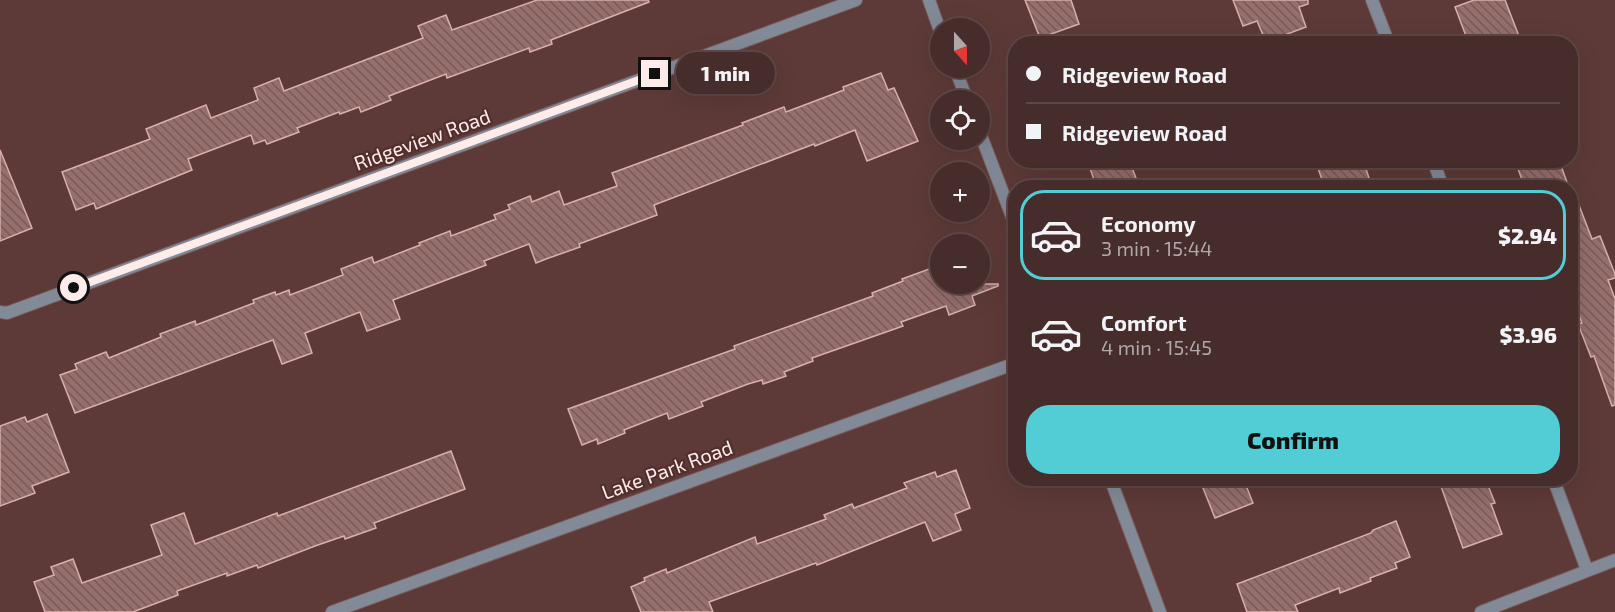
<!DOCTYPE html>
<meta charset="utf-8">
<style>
body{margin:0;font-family:"Exo 2",sans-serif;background:#503836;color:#f1f3f6;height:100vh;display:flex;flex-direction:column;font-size:22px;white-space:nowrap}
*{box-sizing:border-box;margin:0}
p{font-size:20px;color:#b0a7a8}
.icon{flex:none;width:33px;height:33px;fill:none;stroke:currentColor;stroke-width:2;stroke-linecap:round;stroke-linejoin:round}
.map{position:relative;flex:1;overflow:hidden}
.panel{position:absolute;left:1008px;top:180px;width:570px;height:306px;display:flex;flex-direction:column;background:#462c2a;border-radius:24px;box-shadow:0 6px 24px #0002,0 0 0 2px #5e4847}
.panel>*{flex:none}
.top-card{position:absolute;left:1008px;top:36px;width:570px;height:132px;border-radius:24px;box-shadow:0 6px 24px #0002,0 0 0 2px #5e4847;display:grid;align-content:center;height:132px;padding:0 18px;background:#462c2a}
.needle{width:39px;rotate:159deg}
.fabs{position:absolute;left:930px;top:18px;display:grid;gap:12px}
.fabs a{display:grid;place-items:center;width:60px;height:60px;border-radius:50%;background:#462c2a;box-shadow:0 6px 24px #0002,0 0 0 2px #5e4847;font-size:30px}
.end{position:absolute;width:27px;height:27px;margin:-14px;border:8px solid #feecea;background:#111;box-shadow:0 0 0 3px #111}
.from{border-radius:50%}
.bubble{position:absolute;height:42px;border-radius:21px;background:#462c2a;box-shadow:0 6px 24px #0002,0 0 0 2px #5e4847;font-size:20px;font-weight:800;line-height:42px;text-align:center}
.top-card b{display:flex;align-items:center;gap:21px;height:57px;font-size:22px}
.top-card b+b{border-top:2px solid #5e4847}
.top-card i{width:15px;height:15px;background:#f1f3f6}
ul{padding:10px 0 0;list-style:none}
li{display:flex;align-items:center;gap:18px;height:90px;margin:0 12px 9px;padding:0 6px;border:3px solid transparent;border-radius:24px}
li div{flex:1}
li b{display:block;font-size:22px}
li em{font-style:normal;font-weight:800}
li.current{border-color:#52ccd5}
li>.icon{width:54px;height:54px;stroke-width:1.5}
.button{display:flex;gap:12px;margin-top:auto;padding:12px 18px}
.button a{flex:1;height:69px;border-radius:24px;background:#52ccd5;color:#111;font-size:24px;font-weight:800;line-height:69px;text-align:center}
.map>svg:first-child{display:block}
</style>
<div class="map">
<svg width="1615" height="612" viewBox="0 0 1615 612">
<defs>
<pattern id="building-back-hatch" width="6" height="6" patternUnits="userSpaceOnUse" patternTransform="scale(1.5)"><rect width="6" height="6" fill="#966e6c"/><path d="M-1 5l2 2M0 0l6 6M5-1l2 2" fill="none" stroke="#755c5b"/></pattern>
</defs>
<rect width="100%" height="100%" fill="#5d3a38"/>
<g fill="url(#building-back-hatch)" stroke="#d9aeac" stroke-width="1.5">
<path d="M 537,0 L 648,0 L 649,2 L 551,40 L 552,44 L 530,52 L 529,48 L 447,78 L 446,74 L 389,96 L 391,100 L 361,112 L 359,107 L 340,114 L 339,112 L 297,128 L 299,132 L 267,144 L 265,140 L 254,144 L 251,135 L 188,159 L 192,170 L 96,209 L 94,203 L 76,210 L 62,172 L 150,139 L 146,129 L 206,105 L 211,118 L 258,100 L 254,88 L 279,78 L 284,91 L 423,38 L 418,26 L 446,15 L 452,30 Z"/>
<path d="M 1025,0 L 1071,0 L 1079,24 L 1040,38 Z"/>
<path d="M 1233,0 L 1308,0 L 1308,4 L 1299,7 L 1306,27 L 1266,42 L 1257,21 L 1243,26 Z"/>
<path d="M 1474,0 L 1505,0 L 1522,44 L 1469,44 L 1455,7 Z"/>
<path d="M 881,73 L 888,90 L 894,88 L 918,141 L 867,161 L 855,130 L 815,146 L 814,144 L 654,205 L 657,215 L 579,244 L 580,247 L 546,259 L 536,263 L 529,244 L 484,261 L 486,265 L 393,300 L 400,319 L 367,331 L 360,312 L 305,333 L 312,353 L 282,364 L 273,340 L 75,413 L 60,375 L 77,369 L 75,364 L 106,352 L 109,358 L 161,337 L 160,334 L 195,321 L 196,325 L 254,303 L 253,300 L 275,292 L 276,295 L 289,290 L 290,295 L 343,275 L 341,269 L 372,257 L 374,263 L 420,245 L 419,243 L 450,231 L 451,236 L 496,219 L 494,215 L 510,209 L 508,205 L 530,196 L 532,202 L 559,191 L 564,205 L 617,186 L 612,173 L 743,125 L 742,123 L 784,107 L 786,112 L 844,90 L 843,87 Z"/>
<path d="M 0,150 L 32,228 L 0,241 Z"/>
<path d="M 1087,160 L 1129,160 L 1136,178 L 1112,188 L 1097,188 Z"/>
<path d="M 1315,160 L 1363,160 L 1370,181 L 1353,188 L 1325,188 Z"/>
<path d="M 1531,160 L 1559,160 L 1569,188 L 1525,188 L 1517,166 Z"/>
<path d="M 1572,187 L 1592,239 L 1600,236 L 1615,274 L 1615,278 L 1608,280 L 1615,299 L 1615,405 L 1612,406 L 1594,356 L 1591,357 L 1578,324 L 1582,323 L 1570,293 L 1570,188 Z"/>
<path d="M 940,265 L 940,284 L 998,284 L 998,286 L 972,296 L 975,305 L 949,315 L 946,306 L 901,322 L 903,326 L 812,358 L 813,361 L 784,372 L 786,376 L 763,384 L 762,380 L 748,384 L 701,402 L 703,406 L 669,419 L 667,413 L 624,430 L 625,433 L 598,444 L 597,439 L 582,445 L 568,409 L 735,349 L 734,346 L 873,296 L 872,293 L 903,281 L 902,279 Z"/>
<path d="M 47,414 L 69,472 L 32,486 L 35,493 L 0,506 L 0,426 L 25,417 L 27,422 Z"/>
<path d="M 451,451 L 465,489 L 374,523 L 376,528 L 345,539 L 344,536 L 315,546 L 258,568 L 257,565 L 227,576 L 227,573 L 177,591 L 178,595 L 133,612 L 45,612 L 34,582 L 54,575 L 51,567 L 73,559 L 82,583 L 162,555 L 151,525 L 184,513 L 195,544 L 277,513 L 278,516 Z"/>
<path d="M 956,470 L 970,508 L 955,514 L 961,530 L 933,541 L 925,522 L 817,565 L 816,563 L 709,602 L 713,612 L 641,612 L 631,587 L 645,581 L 644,578 L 666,569 L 667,573 L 755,537 L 757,544 L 826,519 L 824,515 L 852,504 L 854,508 L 907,488 L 904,483 L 935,472 L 937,477 Z"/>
<path d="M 1199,478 L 1243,478 L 1253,503 L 1215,518 Z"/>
<path d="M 1438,478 L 1485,478 L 1495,503 L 1491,504 L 1502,534 L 1463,548 Z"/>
<path d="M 1396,521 L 1410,557 L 1395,563 L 1397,568 L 1370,578 L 1371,581 L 1340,593 L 1339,588 L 1295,605 L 1298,612 L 1247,612 L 1237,584 L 1371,533 L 1373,530 Z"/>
</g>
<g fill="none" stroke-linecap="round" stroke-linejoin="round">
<g stroke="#7a5a58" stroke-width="14">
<g id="minor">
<path d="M 929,0 L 940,31"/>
<path d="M 1372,0 L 1389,44"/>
<path d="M 955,68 L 967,100"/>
<path d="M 980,133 L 1016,227"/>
<path d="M 1433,160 L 1443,188"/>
<path d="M 0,312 L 7,313 L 856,0"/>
<path d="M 1110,478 L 1160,612"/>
<path d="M 1553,478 L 1587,570"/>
<path d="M 332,612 L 1016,363"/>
<path d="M 1481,612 L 1615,560"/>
</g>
</g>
<use href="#minor" stroke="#828a98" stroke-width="12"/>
</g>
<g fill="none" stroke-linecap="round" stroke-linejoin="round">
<path stroke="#feecea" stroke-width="8" d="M 74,288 L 655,74"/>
</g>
<g text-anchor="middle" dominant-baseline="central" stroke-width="4.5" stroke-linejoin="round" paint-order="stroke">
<g font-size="20" fill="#feecea" stroke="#522f2e">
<text transform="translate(422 139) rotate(-20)">Ridgeview Road</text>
<text transform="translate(667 469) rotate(-20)">Lake Park Road</text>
</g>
</g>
</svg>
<div class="fabs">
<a><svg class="needle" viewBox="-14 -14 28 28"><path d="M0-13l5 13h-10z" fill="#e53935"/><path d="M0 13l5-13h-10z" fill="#b0a7a8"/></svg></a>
<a><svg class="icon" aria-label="locate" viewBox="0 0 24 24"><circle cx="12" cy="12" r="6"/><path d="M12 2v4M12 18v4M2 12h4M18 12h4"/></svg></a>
<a>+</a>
<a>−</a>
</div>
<i class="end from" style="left:74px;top:288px"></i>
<i class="end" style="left:655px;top:74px"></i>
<div class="bubble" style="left:676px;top:52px;width:99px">1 min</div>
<div class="top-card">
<b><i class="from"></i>Ridgeview Road</b>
<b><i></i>Ridgeview Road</b>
</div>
<section class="panel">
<ul>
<li class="current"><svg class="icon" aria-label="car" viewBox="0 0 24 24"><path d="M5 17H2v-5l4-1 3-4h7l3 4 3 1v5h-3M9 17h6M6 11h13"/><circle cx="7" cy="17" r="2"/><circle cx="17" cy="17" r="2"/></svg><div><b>Economy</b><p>3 min · 15:44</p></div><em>$2.94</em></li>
<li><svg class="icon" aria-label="car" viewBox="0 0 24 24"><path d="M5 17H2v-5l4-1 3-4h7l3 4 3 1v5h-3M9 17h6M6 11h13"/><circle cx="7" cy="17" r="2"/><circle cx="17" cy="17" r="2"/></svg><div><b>Comfort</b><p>4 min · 15:45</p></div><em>$3.96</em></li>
</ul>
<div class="button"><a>Confirm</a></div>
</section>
</div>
